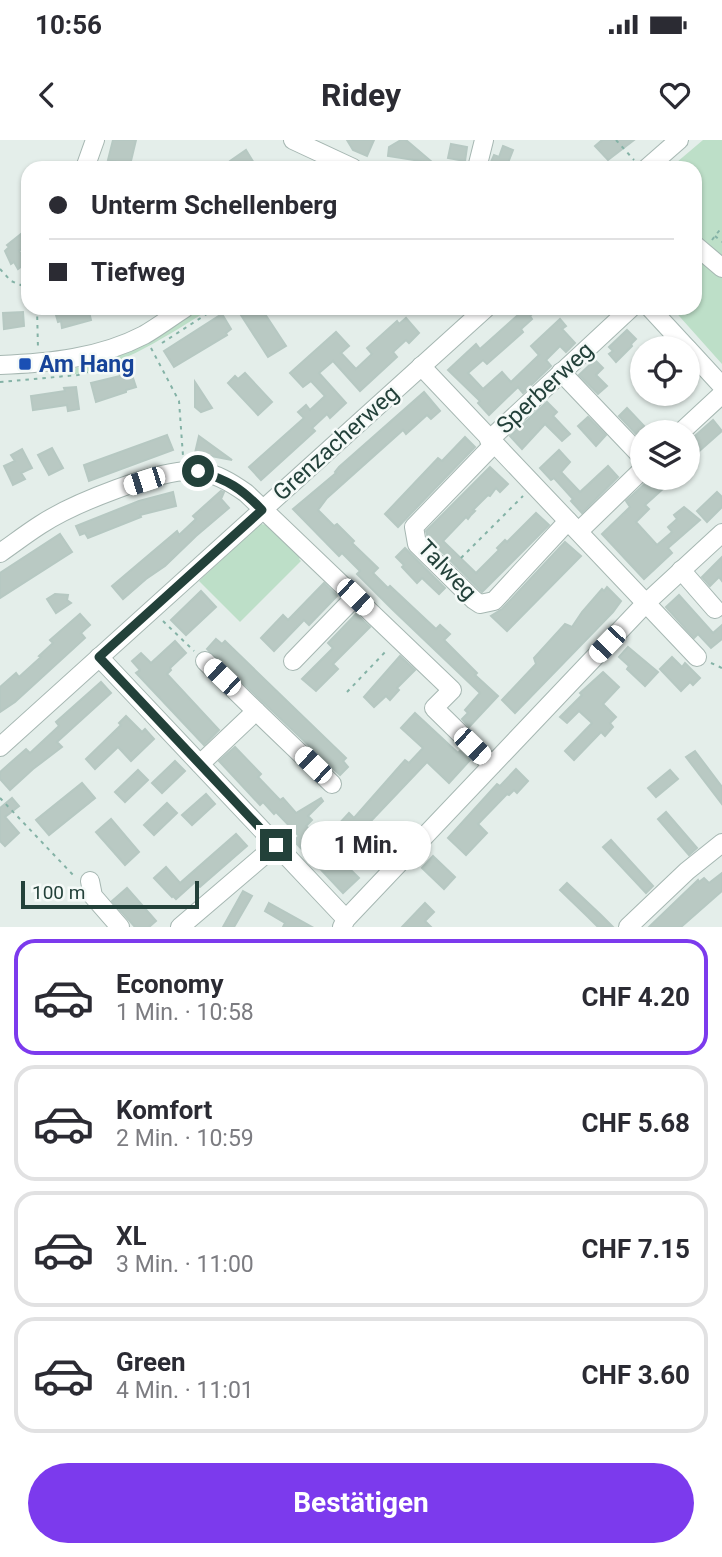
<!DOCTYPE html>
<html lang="de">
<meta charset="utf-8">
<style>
body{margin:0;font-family:Roboto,sans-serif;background:#f7f7f7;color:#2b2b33;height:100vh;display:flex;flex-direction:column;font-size:26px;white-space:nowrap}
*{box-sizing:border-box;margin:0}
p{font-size:23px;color:#7c7c81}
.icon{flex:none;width:38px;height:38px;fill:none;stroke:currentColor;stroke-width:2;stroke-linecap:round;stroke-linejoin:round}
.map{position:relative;height:787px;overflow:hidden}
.side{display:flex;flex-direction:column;background:#fff;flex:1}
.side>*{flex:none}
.hud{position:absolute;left:21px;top:21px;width:681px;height:154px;border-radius:21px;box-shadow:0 2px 5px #0004;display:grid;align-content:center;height:154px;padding:0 28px;background:#fff}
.controls{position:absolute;left:630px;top:196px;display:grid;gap:14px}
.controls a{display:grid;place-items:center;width:70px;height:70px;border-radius:50%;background:#fff;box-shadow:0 2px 5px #0004;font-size:35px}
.scale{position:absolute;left:21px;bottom:18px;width:178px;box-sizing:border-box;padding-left:7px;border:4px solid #23413a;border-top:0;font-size:19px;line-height:24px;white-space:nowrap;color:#23413a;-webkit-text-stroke:5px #f5faf8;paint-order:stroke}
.end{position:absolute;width:32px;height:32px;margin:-16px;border:9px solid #23413a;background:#fff;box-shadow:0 0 0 4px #fff}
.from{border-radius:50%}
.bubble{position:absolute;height:49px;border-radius:24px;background:#fff;box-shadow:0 2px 5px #0004;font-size:23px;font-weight:700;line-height:49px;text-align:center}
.car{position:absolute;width:21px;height:42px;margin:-21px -10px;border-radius:9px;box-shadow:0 0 5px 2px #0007;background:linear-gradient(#fff 24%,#345 0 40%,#fff 0 76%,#345 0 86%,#fff 0)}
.hud b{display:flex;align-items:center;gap:24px;height:66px;font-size:26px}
.hud b+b{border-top:2px solid #e1e1e2}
.hud i{width:18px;height:18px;background:#2b2b33}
ul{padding:12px 0 0;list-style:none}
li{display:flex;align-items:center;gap:21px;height:116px;margin:0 14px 10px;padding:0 14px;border:4px solid #e1e1e2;border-radius:21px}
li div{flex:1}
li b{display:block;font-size:26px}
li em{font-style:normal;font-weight:700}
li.on{border-color:#7c3aed}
li>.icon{width:63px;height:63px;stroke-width:1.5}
.action{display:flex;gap:14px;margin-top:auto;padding:14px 28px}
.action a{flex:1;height:80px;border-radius:42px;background:#7c3aed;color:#fff;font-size:28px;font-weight:700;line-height:80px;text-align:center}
.status{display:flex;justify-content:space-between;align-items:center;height:49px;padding:0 35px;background:#fff;direction:ltr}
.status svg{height:19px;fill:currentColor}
header{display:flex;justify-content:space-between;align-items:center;height:91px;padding:0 28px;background:#fff;font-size:32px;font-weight:700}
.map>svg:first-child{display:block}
</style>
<div class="status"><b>10:56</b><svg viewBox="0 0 49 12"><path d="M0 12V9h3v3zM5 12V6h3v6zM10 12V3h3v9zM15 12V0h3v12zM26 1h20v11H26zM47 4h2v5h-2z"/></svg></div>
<header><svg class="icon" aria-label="back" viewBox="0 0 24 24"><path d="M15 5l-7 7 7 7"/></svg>Ridey<svg class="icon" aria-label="heart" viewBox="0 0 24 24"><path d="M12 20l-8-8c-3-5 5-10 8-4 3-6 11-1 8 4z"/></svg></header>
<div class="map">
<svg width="722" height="787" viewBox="0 0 722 787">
<rect width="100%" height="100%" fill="#e4eeea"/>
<g fill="#bddfc8">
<path d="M 703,0 L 722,0 L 722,224 L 672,168 L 695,168 L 695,28 L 670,28 Z"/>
<path d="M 202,168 L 212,168 C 166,196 125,225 71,235 L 69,230 C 124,215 154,198 202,168 Z"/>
<path d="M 260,384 L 277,386 L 305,413 L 299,419 L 301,421 L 240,482 L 199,441 Z"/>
</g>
<g fill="#b9c9c3" stroke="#b6c8c2" stroke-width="2">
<path d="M 113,0 L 136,0 L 130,25 L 108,20 Z"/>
<path d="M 347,0 L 374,0 L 367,16 L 353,10 Z"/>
<path d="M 401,0 L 406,0 L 433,23 L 388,16 L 389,7 Z"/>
<path d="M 602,0 L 634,0 L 608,20 L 595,6 Z"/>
<path d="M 451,4 L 467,7 L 465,21 L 448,18 Z"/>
<path d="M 503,6 L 513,10 L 506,28 L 490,24 L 494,15 L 499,17 Z"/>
<path d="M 246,10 L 257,28 L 234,28 L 230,21 Z"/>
<path d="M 21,94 L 28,104 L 19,111 L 27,122 L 18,129 L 14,122 L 11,124 L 5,111 L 9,107 L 7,105 Z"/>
<path d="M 54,168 L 88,168 L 91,180 L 62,188 L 61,181 L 58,182 Z"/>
<path d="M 253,168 L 261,168 L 286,206 L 268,217 L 241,175 Z"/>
<path d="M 512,168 L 538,168 L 530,176 L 532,179 L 521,189 L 523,192 L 487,224 L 483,220 L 468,233 L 483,249 L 502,232 L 511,242 L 539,215 L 531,206 L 560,179 L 566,186 L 562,189 L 575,203 L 566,212 L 560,206 L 546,220 L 551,226 L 523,253 L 518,247 L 489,275 L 478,263 L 480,261 L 448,230 L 476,204 L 480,209 L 518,175 Z"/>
<path d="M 23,172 L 24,186 L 4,189 L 3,173 Z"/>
<path d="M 222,174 L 231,189 L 226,193 L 227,195 L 174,227 L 164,211 Z"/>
<path d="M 406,178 L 419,193 L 409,203 L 406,200 L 393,212 L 397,217 L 360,251 L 333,221 L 319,233 L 346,263 L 330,278 L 327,274 L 312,288 L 315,291 L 261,340 L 249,327 L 304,278 L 298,272 L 306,265 L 310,270 L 325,256 L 311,241 L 303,247 L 290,233 L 336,192 L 349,206 L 341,213 L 356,229 L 372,214 L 367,208 L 397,181 L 399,184 Z"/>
<path d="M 627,190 L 636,199 L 631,204 L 632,206 L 616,222 L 609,214 L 613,211 L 609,207 Z"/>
<path d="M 595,220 L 603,228 L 596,235 L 607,246 L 598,254 L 579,235 Z"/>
<path d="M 130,229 L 136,247 L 126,250 L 126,252 L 96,262 L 91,243 L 120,236 L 119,233 Z"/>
<path d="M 245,233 L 272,262 L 258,275 L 228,243 L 235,236 L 238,239 Z"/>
<path d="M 195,242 L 212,268 L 201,272 L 195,267 Z"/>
<path d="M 76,247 L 79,269 L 68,271 L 67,265 L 33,270 L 31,256 L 65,251 L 64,248 Z"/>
<path d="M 424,252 L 440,271 L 431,279 L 427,275 L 406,294 L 403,290 L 327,358 L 318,370 L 334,386 L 337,384 L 354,401 L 352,403 L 378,428 L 373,433 L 388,448 L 390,446 L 436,489 L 440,485 L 450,494 L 444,500 L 477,533 L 475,535 L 498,556 L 469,587 L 462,579 L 468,573 L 465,570 L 480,553 L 392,469 L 357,434 L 360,431 L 342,413 L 339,416 L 293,369 L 336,333 L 335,332 L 339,327 Z"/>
<path d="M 547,262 L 557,272 L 553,276 L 570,294 L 562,301 L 545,284 L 522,309 L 510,296 Z"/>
<path d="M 627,268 L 645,287 L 637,295 L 619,276 Z"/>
<path d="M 588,277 L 606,295 L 596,306 L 578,286 Z"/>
<path d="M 713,280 L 722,291 L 688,321 L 688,302 Z"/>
<path d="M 167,295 L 173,310 L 89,341 L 84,325 Z"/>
<path d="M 199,296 L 232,320 L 195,313 Z"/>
<path d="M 465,297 L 475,307 L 398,387 L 385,374 L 438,318 L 442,321 Z"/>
<path d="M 52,308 L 63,328 L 49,335 L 38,315 Z"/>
<path d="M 22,309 L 32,328 L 21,333 L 25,339 L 13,345 L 4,326 L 15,321 L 11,315 Z"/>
<path d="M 559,310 L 570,322 L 561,332 L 580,352 L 608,326 L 618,337 L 582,373 L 571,361 L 573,359 L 554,338 L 551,340 L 540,328 Z"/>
<path d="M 490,327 L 508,344 L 500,352 L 496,348 L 490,356 L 488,355 L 473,370 L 475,371 L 471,375 L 468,379 L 466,377 L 443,401 L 476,433 L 499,410 L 497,408 L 505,400 L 507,402 L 536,373 L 549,385 L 482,452 L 428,398 L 426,391 Z"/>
<path d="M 651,338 L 668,338 L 661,343 L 665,347 L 645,365 L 649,369 L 636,382 L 657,405 L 672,392 L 668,387 L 677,379 L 674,375 L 684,367 L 700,380 L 668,408 L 672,413 L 644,439 L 602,394 L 630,367 L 626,361 Z"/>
<path d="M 221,351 L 224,352 L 221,359 L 229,368 L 196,396 L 165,426 L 146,439 L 123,459 L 112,446 L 177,391 L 179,395 L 196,379 L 193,376 Z"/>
<path d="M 173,352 L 176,366 L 140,375 L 141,377 L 88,398 L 85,393 L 80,395 L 76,386 L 139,361 Z"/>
<path d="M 717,352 L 722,357 L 722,367 L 707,382 L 697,371 Z"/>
<path d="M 60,394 L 72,412 L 0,458 L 0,433 Z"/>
<path d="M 565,402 L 581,416 L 507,491 L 491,476 L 502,469 Z"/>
<path d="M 405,408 L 445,448 L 439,454 L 422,438 L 417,443 L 402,427 L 404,425 L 396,417 Z"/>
<path d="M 722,417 L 722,441 L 719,437 L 710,446 L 702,437 Z"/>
<path d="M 324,443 L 337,456 L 309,485 L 304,480 L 274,511 L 261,498 L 283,475 L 288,480 Z"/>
<path d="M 607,447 L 621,461 L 613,472 L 515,573 L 502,560 L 536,524 L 534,518 L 565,484 L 572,487 L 582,472 L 602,449 L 604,451 Z"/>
<path d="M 201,451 L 216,467 L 186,495 L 171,480 Z"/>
<path d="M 55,454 L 68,455 L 67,460 L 71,463 L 56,473 L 47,459 Z"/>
<path d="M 679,455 L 713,493 L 722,485 L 722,499 L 711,508 L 698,494 L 694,498 L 666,467 Z"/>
<path d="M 80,474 L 90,485 L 81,493 L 85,498 L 15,562 L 0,572 L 0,547 L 16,533 L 19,537 L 41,517 L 39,516 L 53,503 L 50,500 Z"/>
<path d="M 356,474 L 370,487 L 333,524 L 338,529 L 316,551 L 302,539 L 333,508 L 328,503 Z"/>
<path d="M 216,499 L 222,504 L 225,501 L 346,618 L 343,621 L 348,627 L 340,635 L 207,509 Z"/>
<path d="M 175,501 L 186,513 L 170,528 L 171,530 L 167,534 L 219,590 L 204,605 L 136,533 L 140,530 L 132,521 L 141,513 L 151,523 Z"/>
<path d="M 628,507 L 658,532 L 645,546 L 627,529 L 629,526 L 619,517 Z"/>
<path d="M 400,516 L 415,530 L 397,548 L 399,550 L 390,560 L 386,556 L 374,567 L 364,557 Z"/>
<path d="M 672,517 L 682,527 L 685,523 L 700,538 L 693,545 L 690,542 L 681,551 L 660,529 Z"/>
<path d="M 603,532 L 619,547 L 603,564 L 616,577 L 610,583 L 613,587 L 605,596 L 601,592 L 574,620 L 565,611 L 592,583 L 579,571 L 567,583 L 560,577 L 582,555 L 580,553 Z"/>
<path d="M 101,542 L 111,553 L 57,602 L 62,607 L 33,629 L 10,650 L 0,639 L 0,632 L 26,609 L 30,613 L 59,586 L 56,582 Z"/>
<path d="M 415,573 L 458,613 L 460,611 L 470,620 L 449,643 L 427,622 L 352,701 L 337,686 L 349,673 L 354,678 L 405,620 L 409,623 L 423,608 L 401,588 Z"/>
<path d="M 126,576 L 142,592 L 145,589 L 154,599 L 131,621 L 118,607 L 95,629 L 86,619 L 121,585 L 119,583 Z"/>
<path d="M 235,607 L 261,634 L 258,637 L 280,660 L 283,658 L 296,673 L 321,658 L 323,661 L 308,676 L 312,680 L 306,686 L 359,738 L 343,753 L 294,701 L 299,696 L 276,672 L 274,674 L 263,662 L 260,665 L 219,621 Z"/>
<path d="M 695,611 L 722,647 L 722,664 L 686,617 Z"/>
<path d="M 175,621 L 185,631 L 162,653 L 152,643 Z"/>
<path d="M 516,629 L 528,641 L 517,653 L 514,650 L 509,655 L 507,654 L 478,684 L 487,693 L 466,715 L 448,698 L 497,644 L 500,646 Z"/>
<path d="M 138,630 L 148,640 L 125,662 L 115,652 Z"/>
<path d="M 670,630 L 678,639 L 656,657 L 648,648 Z"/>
<path d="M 82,643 L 95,658 L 49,695 L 36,680 Z"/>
<path d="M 206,654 L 215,664 L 192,685 L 182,675 Z"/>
<path d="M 12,658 L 19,666 L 5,677 L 19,693 L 5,706 L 0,701 L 0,668 Z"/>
<path d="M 167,663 L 177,673 L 154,695 L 144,685 Z"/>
<path d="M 666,672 L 697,708 L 689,715 L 658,679 Z"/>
<path d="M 111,679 L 139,712 L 125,725 L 96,692 Z"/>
<path d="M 236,694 L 247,706 L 200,747 L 195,742 L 176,759 L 173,756 L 172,757 L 154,738 L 166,727 L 180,743 Z"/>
<path d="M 611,700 L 653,746 L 646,753 L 603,707 Z"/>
<path d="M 433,716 L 455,737 L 444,749 L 422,728 Z"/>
<path d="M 722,733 L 722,751 L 681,787 L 649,787 L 698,740 L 699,742 L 704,738 L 709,743 Z"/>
<path d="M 567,743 L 601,775 L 613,787 L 598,787 L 588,777 L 560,750 Z"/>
<path d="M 127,748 L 156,781 L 149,787 L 135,787 L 112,761 Z"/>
<path d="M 243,751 L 252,756 L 234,787 L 223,787 Z"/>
<path d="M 269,763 L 312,787 L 283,787 L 285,783 L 265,771 Z"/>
<path d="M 425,763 L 434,772 L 425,781 L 431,787 L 402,787 Z"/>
</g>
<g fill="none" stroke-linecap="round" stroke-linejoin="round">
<g stroke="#a6b7b2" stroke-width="20">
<g id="minor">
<path d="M 293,0 L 353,28"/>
<path d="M 85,28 L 95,0"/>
<path d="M 477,28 L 484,0"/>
<path d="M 647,28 L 679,0"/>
<path d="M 695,105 L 722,128"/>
<path d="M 650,168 L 687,208"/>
<path d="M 688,209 L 722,246"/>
<path d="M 0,225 C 49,223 100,218 144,195 C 158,187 171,177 185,168"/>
<path d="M 421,226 L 697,517"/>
<path d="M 561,232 L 642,317"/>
<path d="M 681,292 L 722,254"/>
<path d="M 489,300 L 631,168"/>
<path d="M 494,304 L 414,387 L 417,404 L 474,460 L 480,464 L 494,461 L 568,381"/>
<path d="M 579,391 L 642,330"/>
<path d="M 0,413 C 13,404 26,394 40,385 C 72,364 160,328 197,331 C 216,333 232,343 246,353 L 452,550 L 434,568 L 492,625"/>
<path d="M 681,430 L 715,469"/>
<path d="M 99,517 L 346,779"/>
<path d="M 205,521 L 256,571"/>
<path d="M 293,521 L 355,457"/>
<path d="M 0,607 L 486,168"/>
<path d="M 200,624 L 256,571 L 332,644"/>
<path d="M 90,741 L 93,756 L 120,787"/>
<path d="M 180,787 L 276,705"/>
<path d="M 342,787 L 346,779 L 646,463 L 722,393"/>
<path d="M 628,787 L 687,731 L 722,703"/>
</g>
</g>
<g stroke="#84b2a6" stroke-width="2" stroke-dasharray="3.5 5" stroke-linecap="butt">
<path d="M 616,0 L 634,20"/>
<path d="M 627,28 L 633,22"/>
<path d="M 715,96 L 722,102"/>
<path d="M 712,100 L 722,87"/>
<path d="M 0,129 L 11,141 L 28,148"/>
<path d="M 37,168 L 38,209"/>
<path d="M 162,203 L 216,168"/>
<path d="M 151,208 L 179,261 L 183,316"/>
<path d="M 0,242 L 78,235 L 129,219"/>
<path d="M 461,418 L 523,356"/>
<path d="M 163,481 L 194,511"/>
<path d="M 711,523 L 722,528"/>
<path d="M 347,552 L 388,509"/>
<path d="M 0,658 L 75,737"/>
</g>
<use href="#minor" stroke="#fff" stroke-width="18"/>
</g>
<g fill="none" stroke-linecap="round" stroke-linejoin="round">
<path stroke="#23413a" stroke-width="9" d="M 198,331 C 228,340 241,348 262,370 L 99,517 L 276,705"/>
</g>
<rect fill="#1a4fb4" stroke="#f5faf8" stroke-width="2.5" x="18" y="217" width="14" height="14" rx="3.5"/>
<g text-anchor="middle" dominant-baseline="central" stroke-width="5" stroke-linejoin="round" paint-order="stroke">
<g font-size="23" font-weight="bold" fill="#164399" stroke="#f5faf8" text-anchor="start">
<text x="39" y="224">Am Hang</text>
</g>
<g font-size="23" fill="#23413a" stroke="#f5faf8">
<text transform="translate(545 248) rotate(-43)">Sperberweg</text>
<text transform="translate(336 303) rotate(-42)">Grenzacherweg</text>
<text transform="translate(447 430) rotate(46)">Talweg</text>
</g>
</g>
</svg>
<div class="controls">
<a><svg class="icon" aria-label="locate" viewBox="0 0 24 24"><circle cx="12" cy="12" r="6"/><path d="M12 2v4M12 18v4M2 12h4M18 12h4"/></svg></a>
<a><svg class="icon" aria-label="layers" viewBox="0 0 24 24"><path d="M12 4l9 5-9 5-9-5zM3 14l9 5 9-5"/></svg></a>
</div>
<div class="scale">100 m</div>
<i class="end from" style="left:198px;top:331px"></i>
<i class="end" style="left:276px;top:705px"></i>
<div class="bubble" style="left:301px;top:681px;width:130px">1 Min.</div>
<i class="car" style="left:144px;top:341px;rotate:252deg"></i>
<i class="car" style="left:355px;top:457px;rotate:134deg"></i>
<i class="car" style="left:607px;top:504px;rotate:224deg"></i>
<i class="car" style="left:222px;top:537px;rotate:314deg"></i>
<i class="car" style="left:472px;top:606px;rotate:134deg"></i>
<i class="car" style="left:313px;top:625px;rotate:314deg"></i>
<div class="hud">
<b><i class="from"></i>Unterm Schellenberg</b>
<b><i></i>Tiefweg</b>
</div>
</div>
<section class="side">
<ul>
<li class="on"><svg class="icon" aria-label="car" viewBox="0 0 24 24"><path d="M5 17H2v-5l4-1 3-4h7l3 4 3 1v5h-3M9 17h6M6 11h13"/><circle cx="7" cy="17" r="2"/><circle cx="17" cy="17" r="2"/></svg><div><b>Economy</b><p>1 Min. · 10:58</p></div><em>CHF 4.20</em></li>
<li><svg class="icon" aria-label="car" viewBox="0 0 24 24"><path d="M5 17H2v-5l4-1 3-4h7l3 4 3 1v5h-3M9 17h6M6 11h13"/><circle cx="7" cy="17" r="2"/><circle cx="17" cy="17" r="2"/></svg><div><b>Komfort</b><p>2 Min. · 10:59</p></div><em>CHF 5.68</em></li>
<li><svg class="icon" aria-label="car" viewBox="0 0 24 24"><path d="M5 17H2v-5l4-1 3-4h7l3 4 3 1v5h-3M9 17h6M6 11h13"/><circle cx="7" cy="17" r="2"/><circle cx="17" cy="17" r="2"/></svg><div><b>XL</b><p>3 Min. · 11:00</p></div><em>CHF 7.15</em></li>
<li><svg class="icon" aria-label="car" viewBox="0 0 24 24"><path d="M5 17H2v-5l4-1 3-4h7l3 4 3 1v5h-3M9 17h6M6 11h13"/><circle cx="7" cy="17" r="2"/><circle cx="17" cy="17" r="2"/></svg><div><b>Green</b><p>4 Min. · 11:01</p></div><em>CHF 3.60</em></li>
</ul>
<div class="action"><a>Bestätigen</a></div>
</section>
